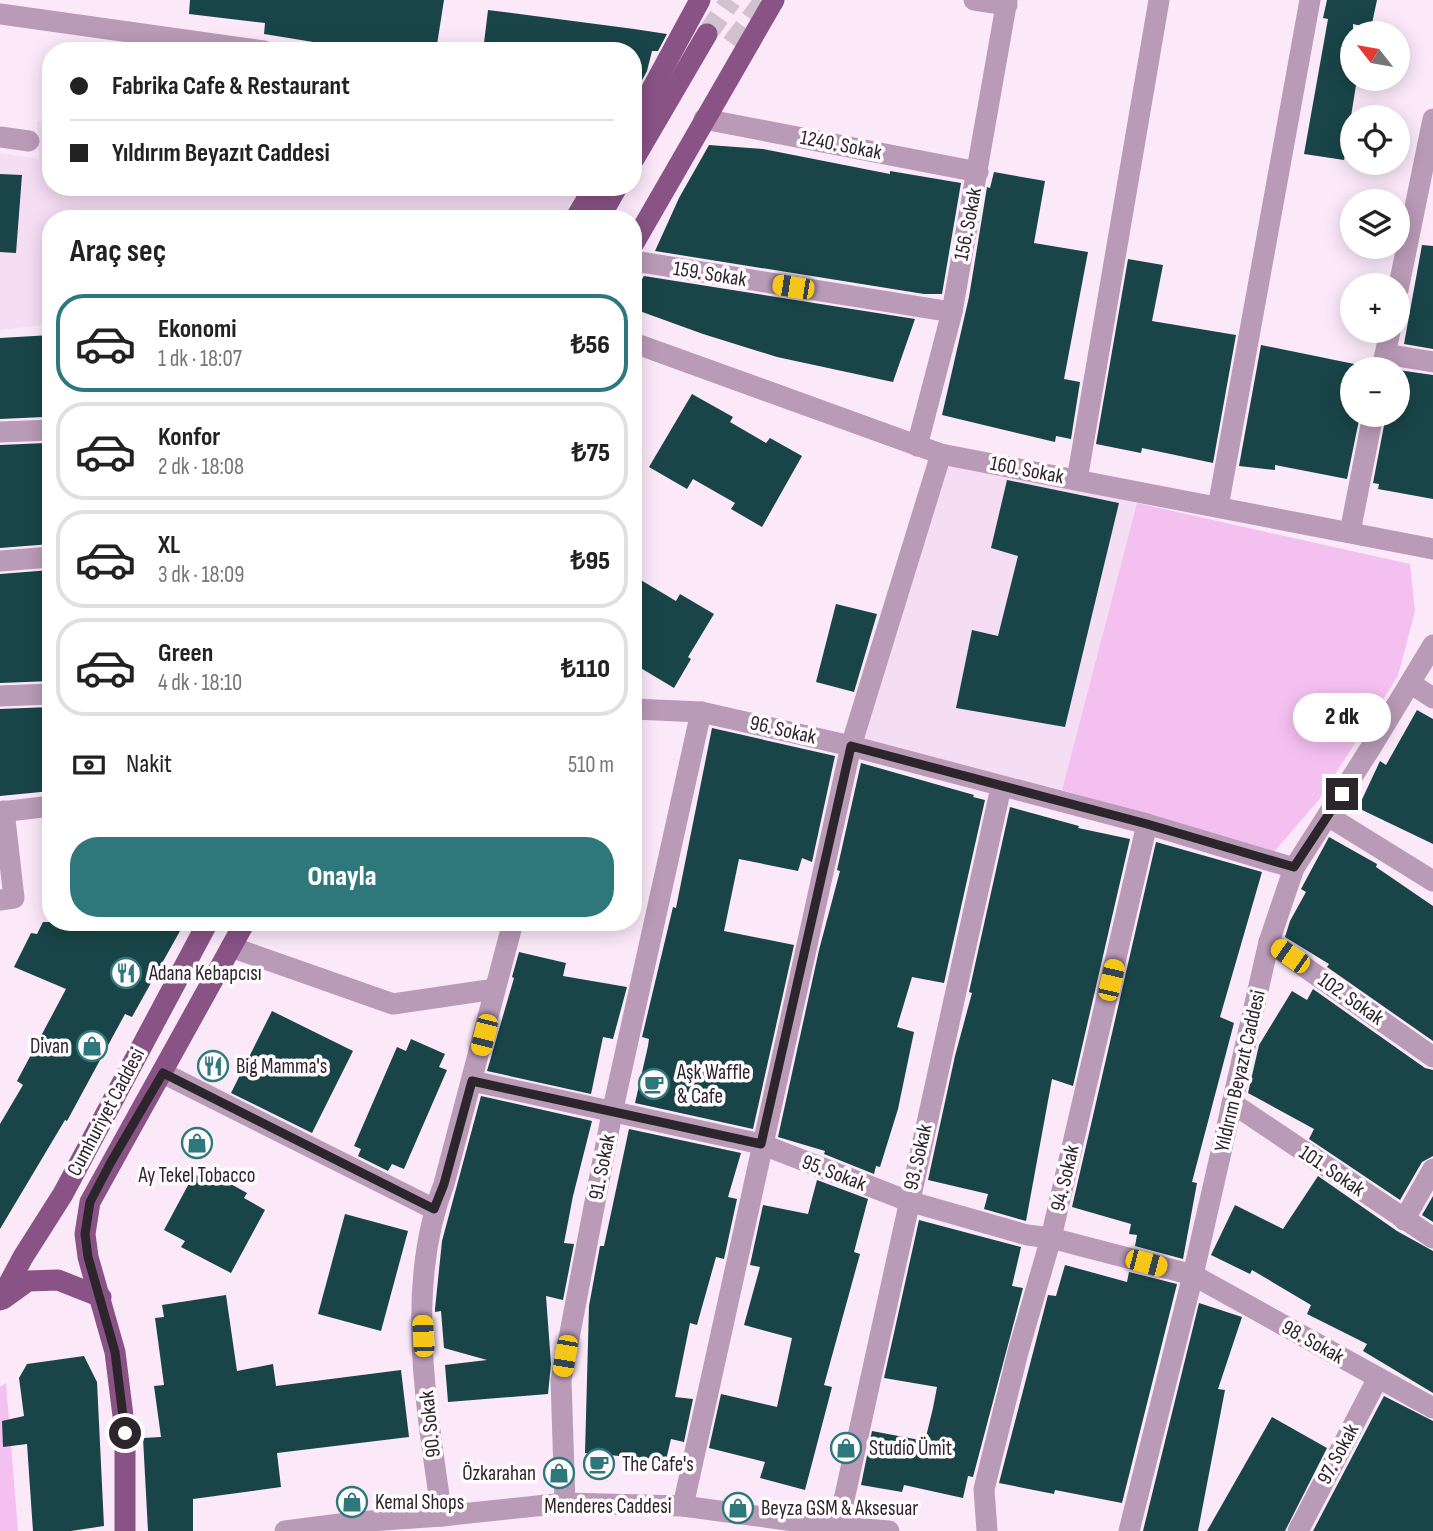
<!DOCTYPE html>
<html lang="tr">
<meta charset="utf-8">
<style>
body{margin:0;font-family:"Sofia Sans Condensed",sans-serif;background:#f2f2f2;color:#222;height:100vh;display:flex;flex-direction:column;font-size:26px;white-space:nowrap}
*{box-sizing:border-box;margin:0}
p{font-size:23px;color:#767676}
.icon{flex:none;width:38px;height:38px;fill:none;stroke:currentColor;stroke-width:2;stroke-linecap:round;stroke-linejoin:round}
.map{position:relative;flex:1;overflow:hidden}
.drawer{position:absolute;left:42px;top:210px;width:600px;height:721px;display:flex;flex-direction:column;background:#fff;border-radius:28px;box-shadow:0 4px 18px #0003}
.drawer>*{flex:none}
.banner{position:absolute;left:42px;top:42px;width:600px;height:154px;border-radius:28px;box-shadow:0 4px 18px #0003;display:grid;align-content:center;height:154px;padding:0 28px;background:#fff}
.needle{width:46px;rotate:301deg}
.tools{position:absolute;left:1340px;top:21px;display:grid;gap:14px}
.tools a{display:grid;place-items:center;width:70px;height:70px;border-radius:50%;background:#fff;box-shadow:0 4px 18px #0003;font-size:35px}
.end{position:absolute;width:32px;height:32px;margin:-16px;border:9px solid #2c262c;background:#fff;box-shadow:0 0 0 4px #fff}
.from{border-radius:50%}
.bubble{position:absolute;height:49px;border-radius:24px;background:#fff;box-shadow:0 4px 18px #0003;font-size:23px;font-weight:800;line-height:49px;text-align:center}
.car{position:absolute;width:21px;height:42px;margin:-21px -10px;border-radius:9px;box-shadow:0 0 5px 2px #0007;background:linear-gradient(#f5c518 24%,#345 0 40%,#f5c518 0 76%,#345 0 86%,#f5c518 0)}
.banner b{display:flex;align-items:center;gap:24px;height:66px;font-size:26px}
.banner b+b{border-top:2px solid #e0e0e0}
.banner i{width:18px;height:18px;background:#222}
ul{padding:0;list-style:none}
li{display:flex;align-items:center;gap:21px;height:98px;margin:0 14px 10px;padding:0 14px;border:4px solid #e0e0e0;border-radius:28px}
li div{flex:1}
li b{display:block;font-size:26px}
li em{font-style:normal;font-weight:800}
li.active{border-color:#2e787c}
li>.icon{width:63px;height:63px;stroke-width:1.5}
h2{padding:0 28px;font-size:32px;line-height:84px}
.pay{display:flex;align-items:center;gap:18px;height:77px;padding:0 28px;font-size:26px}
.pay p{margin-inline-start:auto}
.primary-button{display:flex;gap:14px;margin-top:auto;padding:14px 28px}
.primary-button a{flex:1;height:80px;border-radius:28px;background:#2e787c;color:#fff;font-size:28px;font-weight:800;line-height:80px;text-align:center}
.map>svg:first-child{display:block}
</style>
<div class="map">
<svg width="1433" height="1531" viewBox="0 0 1433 1531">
<rect width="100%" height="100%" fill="#fbe9f9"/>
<g fill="#f5ddf3">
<path d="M 37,121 L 51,122 L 51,187 L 581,187 L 561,219 L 51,219 L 51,324 L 0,330 L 0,153 L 39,159 Z"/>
<path d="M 943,461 L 1137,503 L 1062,790 L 861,740 Z"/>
</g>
<g fill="#f4c0f0">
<path d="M 1137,503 L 1410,564 L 1415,611 L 1398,676 L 1318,801 L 1273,853 L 1062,790 Z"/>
<path d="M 6,1383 L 18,1531 L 0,1531 L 0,1387 Z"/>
</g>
<g fill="#194548">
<path d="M 190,0 L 444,0 L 436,51 L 395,46 L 394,51 L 337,49 L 338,46 L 264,34 L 265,23 L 189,14 Z"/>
<path d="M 1327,0 L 1377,0 L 1371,28 L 1353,24 L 1353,79 L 1357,79 L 1344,160 L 1304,154 L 1328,19 L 1323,18 Z"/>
<path d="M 488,10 L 634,29 L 667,34 L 658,51 L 652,51 L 647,71 L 634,95 L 634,51 L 483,51 Z"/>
<path d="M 709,145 L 763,149 L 890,174 L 890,171 L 961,183 L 942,294 L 924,294 L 655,251 L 679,198 Z"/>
<path d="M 994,172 L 1045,181 L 1034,243 L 1088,252 L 1064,379 L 1080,382 L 1071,439 L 1056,436 L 1055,442 L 942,415 L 969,297 L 987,187 L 990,188 Z"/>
<path d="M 0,174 L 22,175 L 16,253 L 0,252 Z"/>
<path d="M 1422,245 L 1433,246 L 1433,349 L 1404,344 Z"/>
<path d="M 1128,259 L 1163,265 L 1152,321 L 1236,335 L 1213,463 L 1142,448 L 1141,453 L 1096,444 Z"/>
<path d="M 644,276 L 915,319 L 893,382 L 777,357 L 703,334 L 634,309 L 634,280 L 641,281 Z"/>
<path d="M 51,335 L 51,403 L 43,404 L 44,417 L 0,419 L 0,338 Z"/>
<path d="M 1261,345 L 1369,367 L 1369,369 L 1353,369 L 1353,415 L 1360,415 L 1347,479 L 1275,465 L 1275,470 L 1239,466 Z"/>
<path d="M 1398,370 L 1433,375 L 1433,499 L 1378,489 L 1379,484 L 1373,483 L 1386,415 L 1398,415 Z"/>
<path d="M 692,394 L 733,417 L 730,422 L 766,443 L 770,438 L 802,456 L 762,527 L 731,509 L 735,503 L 693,479 L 687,489 L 649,467 Z"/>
<path d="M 46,443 L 51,505 L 51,544 L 0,548 L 0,445 Z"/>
<path d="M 1007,480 L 1119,503 L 1065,727 L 956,708 L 972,630 L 998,636 L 1018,556 L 991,548 Z"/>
<path d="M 51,570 L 51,681 L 0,683 L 0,574 Z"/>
<path d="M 634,576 L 676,601 L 680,594 L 714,614 L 688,657 L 691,659 L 674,688 L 634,664 Z"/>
<path d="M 836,604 L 877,614 L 854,692 L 816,682 Z"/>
<path d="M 51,707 L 51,791 L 0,796 L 0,709 Z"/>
<path d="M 1417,710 L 1433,719 L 1433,844 L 1358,808 L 1380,761 L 1386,765 Z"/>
<path d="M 712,728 L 835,756 L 812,862 L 802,858 L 798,871 L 739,859 L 724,931 L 794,945 L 753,1129 L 635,1103 L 648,1046 L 649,1039 L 642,1037 L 673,907 L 676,908 Z"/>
<path d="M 861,763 L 974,795 L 973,797 L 985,800 L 944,983 L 912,977 L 897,1027 L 914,1032 L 898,1109 L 880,1167 L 876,1166 L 874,1174 L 824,1154 L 825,1151 L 778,1137 L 819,950 L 840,871 L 837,870 Z"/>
<path d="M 1010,807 L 1079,826 L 1078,828 L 1130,839 L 1073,1086 L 1052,1079 L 1026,1221 L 984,1209 L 988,1194 L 928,1180 L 955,1056 L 972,993 L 969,992 Z"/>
<path d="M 1329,837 L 1377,864 L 1376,867 L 1433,906 L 1433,1041 L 1327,967 L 1329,964 L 1285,937 L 1290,921 L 1306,892 L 1301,889 Z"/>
<path d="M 1156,842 L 1262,872 L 1220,1017 L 1234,1023 L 1192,1182 L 1197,1183 L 1183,1259 L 1135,1246 L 1137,1235 L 1129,1234 L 1131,1224 L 1072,1207 Z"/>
<path d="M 43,922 L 185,922 L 132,1017 L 125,1014 L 67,1121 L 65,1120 L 0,1229 L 0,1124 L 23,1085 L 17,1081 L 66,989 L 14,967 L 31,933 L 37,934 Z"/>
<path d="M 519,952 L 566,963 L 563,976 L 627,987 L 613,1039 L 603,1037 L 591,1094 L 487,1071 L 514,978 L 512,977 Z"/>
<path d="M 1313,989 L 1425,1068 L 1433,1070 L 1433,1156 L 1422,1162 L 1400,1200 L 1309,1139 L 1314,1129 L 1248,1093 L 1259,1045 L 1292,991 L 1307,1000 Z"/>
<path d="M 272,1011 L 353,1051 L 312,1133 L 231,1093 Z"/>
<path d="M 411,1039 L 445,1054 L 439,1067 L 447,1070 L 404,1169 L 392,1164 L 388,1171 L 358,1156 L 361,1149 L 354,1146 L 397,1047 L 406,1051 Z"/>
<path d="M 481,1096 L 592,1121 L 573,1196 L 564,1243 L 574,1244 L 563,1300 L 546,1296 L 551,1364 L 548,1394 L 448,1402 L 445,1365 L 487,1360 L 444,1348 L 441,1311 L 435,1312 L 435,1309 L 442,1241 Z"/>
<path d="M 629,1129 L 741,1153 L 728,1197 L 737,1199 L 724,1259 L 716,1257 L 697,1325 L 690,1323 L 675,1397 L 693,1399 L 684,1442 L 671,1439 L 666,1460 L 585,1453 L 589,1306 L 600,1246 L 604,1246 Z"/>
<path d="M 194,1174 L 216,1186 L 220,1178 L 247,1193 L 244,1198 L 265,1210 L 231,1273 L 181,1247 L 185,1241 L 164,1230 Z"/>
<path d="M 1318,1176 L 1397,1231 L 1433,1251 L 1433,1393 L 1363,1351 L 1367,1344 L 1307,1314 L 1311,1305 L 1252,1270 L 1250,1274 L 1211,1255 L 1235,1205 L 1283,1229 Z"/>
<path d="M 817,1180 L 868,1199 L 854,1252 L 860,1254 L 824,1385 L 832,1387 L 805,1490 L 760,1478 L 765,1462 L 709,1448 L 721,1394 L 777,1407 L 792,1338 L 744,1325 L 760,1267 L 750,1265 L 763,1205 L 808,1214 Z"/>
<path d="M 1433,1196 L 1433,1222 L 1422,1215 Z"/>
<path d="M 345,1214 L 408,1231 L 381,1331 L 318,1314 Z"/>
<path d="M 919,1220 L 1021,1247 L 1012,1286 L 1023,1288 L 973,1477 L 968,1476 L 963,1498 L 904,1485 L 902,1492 L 861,1485 L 872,1431 L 925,1441 L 933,1408 L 937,1387 L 884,1378 Z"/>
<path d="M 1065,1265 L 1127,1282 L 1129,1272 L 1177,1284 L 1122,1503 L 1055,1490 L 1054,1494 L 999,1483 L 1048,1295 L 1056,1296 Z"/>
<path d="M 226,1295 L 237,1371 L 273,1364 L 276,1386 L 401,1370 L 409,1437 L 277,1453 L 281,1487 L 193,1499 L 193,1531 L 148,1531 L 143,1438 L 161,1437 L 154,1386 L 164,1385 L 155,1318 L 164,1317 L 162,1305 Z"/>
<path d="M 1199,1303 L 1242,1317 L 1218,1389 L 1225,1390 L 1198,1531 L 1143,1531 Z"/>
<path d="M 84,1356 L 97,1382 L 104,1526 L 71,1531 L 33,1531 L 27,1444 L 3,1447 L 2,1421 L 24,1416 L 19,1378 L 27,1364 Z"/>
<path d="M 1384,1396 L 1433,1421 L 1433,1531 L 1313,1531 Z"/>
<path d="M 1272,1417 L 1327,1448 L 1285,1531 L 1207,1531 Z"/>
</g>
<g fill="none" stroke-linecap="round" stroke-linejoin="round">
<g stroke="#d2c2d0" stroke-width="21" stroke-dasharray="21 10" stroke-linecap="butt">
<path d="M 707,34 L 731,0"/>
<path d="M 732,44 L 765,0"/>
</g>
<g stroke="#b99ab7" stroke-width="21">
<path d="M 974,0 L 1007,5"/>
<path d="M 0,14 L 264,51"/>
<path d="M 704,119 L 978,172"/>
<path d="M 0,137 L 29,141"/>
<path d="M 634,261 L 952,312"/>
<path d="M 1398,290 L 1433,119"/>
<path d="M 634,343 L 941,454 L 1433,549"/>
<path d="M 1385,354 L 1433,362"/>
<path d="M 1382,369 L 1390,331"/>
<path d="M 0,432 L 51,430"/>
<path d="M 917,446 L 952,312 L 1007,0"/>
<path d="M 1077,480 L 1159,0"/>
<path d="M 1218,507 L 1310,0"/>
<path d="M 1350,532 L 1373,415"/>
<path d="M 0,561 L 51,557"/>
<path d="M 1410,683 L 1433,698"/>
<path d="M 0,696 L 51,694"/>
<path d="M 634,709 L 701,712 L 851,746 L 1147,824 L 1294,868"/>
<path d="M 0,812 L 51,806"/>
<path d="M 1328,816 L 1433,881"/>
<path d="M 0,900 L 14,898 L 4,811"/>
<path d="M 1269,942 L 1433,1057"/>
<path d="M 231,947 L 393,1004 L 495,989"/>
<path d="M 163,1073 L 434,1209"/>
<path d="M 472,1081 L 761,1144 L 908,1201 L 1027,1235 L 1051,1238 L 1193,1275 L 1433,1408"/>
<path d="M 1232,1103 L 1433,1238"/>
<path d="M 1404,1220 L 1433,1169"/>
<path d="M 565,1503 L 561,1380 L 612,1113 L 701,712"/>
<path d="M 683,1506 L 851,746 L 941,454"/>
<path d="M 442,1516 C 427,1410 404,1287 444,1184 L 513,922"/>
<path d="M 838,1527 L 1001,787"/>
<path d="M 285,1531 L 355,1522 L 442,1516 L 565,1503 L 683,1506 L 838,1527 L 889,1531"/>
<path d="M 987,1531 L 984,1489 L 1018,1352 L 1051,1238 L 1147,824"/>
<path d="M 1129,1531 L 1193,1275 L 1269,942 L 1294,868 L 1370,749 L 1433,645"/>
<path d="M 1298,1531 L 1378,1378"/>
</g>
<g stroke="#895386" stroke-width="21">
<path d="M 634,122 L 700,0"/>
<path d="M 634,159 L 707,34"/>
<path d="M 575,219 L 594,187"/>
<path d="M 599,219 L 617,187"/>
<path d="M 634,243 L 774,0"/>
<path d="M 3,1299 L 28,1281 L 58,1280 L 101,1297"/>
<path d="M 0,1300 L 23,1257 L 63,1194 L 208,922"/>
<path d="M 125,1531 L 125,1432 L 115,1352 L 88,1257 L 85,1234 L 90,1202 L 245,922"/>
</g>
</g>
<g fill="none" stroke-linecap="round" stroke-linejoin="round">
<path stroke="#2c262c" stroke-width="9" d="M 125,1433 L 115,1352 L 88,1257 L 85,1234 L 90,1202 L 111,1162 L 163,1073 L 434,1209 L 444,1184 L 472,1081 L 761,1144 L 851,746 L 1147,824 L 1294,867 L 1342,794"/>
</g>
<defs>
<g id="restaurant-ring" transform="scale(1.575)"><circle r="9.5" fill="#fffbff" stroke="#2e787c" stroke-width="1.5"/><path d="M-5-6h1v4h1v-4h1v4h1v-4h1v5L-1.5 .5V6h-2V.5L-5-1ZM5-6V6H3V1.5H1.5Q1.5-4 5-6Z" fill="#2e787c"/></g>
<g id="shop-ring" transform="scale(1.575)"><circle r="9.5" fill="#fffbff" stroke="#2e787c" stroke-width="1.5"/><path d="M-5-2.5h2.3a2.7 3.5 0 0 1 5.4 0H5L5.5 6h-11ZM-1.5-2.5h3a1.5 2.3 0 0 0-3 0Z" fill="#2e787c"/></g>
<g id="cafe-ring" transform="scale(1.575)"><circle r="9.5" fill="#fffbff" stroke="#2e787c" stroke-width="1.5"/><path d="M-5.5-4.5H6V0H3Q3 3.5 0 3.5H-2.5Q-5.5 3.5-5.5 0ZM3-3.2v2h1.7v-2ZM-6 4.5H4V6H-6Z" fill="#2e787c"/></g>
</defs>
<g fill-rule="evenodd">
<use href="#restaurant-ring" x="126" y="973"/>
<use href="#shop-ring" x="92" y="1046"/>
<use href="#restaurant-ring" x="213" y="1066"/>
<use href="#cafe-ring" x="654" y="1084"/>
<use href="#shop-ring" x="197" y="1143"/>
<use href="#shop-ring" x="846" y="1448"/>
<use href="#cafe-ring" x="599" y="1464"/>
<use href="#shop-ring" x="559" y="1473"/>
<use href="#shop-ring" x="352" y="1502"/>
<use href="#shop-ring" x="738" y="1508"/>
</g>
<g text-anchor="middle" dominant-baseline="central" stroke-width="7" stroke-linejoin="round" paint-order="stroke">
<g font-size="21" fill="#2c262c" stroke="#fffbff">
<text transform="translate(841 145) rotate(11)">1240. Sokak</text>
<text transform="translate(968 224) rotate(-79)">156. Sokak</text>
<text transform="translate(710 274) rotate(9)">159. Sokak</text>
<text transform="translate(1027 470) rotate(11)">160. Sokak</text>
<text transform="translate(783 730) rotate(13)">96. Sokak</text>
<text transform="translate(1351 999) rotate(35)">102. Sokak</text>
<text transform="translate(1240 1071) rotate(-77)">Yıldırım Beyazıt Caddesi</text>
<text transform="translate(106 1112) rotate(-62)">Cumhuriyet Caddesi</text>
<text transform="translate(918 1157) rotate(-77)">93. Sokak</text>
<text transform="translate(602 1167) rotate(-79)">91. Sokak</text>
<text transform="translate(1332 1171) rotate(34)">101. Sokak</text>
<text transform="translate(834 1173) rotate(21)">95. Sokak</text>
<text transform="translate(1065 1178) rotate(-77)">94. Sokak</text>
<text transform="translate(1313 1342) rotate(29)">98. Sokak</text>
<text transform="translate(430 1424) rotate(-96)">90. Sokak</text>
<text transform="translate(1338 1454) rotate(-62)">97. Sokak</text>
<text x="608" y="1506">Menderes Caddesi</text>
</g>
<g font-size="21" fill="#2c262c" stroke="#fffbff" text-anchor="start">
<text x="149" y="973">Adana Kebapcısı</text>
<text x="69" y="1046" text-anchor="end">Divan</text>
<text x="236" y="1066">Big Mamma's</text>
<text x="677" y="1072">Aşk Waffle<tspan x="677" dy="24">&amp; Cafe</tspan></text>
<text x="197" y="1175" text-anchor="middle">Ay Tekel Tobacco</text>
<text x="869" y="1448">Studio Ümit</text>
<text x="622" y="1464">The Cafe's</text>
<text x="536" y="1473" text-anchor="end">Özkarahan</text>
<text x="375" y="1502">Kemal Shops</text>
<text x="761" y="1508">Beyza GSM &amp; Aksesuar</text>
</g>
</g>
</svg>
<div class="tools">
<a><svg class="needle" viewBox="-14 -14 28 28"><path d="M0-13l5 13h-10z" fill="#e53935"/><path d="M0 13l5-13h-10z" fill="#767676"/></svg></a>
<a><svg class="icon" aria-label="locate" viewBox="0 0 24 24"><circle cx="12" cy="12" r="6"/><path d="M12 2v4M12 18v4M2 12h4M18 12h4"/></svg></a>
<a><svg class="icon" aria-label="layers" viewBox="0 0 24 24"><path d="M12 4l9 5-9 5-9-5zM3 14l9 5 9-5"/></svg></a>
<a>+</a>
<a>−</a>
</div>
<i class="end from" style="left:125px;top:1433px"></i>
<i class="end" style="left:1342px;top:794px"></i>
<div class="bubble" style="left:1293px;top:693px;width:98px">2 dk</div>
<i class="car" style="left:793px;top:287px;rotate:279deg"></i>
<i class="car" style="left:1290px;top:956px;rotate:305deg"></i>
<i class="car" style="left:1111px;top:980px;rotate:13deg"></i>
<i class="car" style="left:484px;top:1035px;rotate:194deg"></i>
<i class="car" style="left:1146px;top:1263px;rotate:105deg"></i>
<i class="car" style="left:423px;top:1336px;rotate:357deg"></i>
<i class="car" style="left:565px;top:1356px;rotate:190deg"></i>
<div class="banner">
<b><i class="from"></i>Fabrika Cafe &amp; Restaurant</b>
<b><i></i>Yıldırım Beyazıt Caddesi</b>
</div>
<section class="drawer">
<h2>Araç seç</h2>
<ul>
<li class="active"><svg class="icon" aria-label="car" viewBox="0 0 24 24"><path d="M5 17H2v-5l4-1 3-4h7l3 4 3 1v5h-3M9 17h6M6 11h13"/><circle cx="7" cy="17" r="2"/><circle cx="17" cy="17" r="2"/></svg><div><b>Ekonomi</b><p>1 dk · 18:07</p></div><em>₺56</em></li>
<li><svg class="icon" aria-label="car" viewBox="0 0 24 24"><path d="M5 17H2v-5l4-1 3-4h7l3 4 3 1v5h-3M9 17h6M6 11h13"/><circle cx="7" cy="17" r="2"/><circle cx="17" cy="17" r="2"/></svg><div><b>Konfor</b><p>2 dk · 18:08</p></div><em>₺75</em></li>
<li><svg class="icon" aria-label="car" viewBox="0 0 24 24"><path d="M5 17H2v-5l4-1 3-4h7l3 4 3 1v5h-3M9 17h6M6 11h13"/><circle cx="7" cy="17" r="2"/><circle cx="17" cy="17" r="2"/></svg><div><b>XL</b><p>3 dk · 18:09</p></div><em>₺95</em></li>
<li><svg class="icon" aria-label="car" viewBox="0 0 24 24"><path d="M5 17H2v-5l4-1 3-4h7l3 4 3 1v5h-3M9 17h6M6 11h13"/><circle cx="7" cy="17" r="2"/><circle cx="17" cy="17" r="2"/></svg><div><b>Green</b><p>4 dk · 18:10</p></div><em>₺110</em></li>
</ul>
<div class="pay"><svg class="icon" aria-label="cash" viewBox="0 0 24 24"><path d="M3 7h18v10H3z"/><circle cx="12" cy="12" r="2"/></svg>Nakit<p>510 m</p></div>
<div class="primary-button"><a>Onayla</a></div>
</section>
</div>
